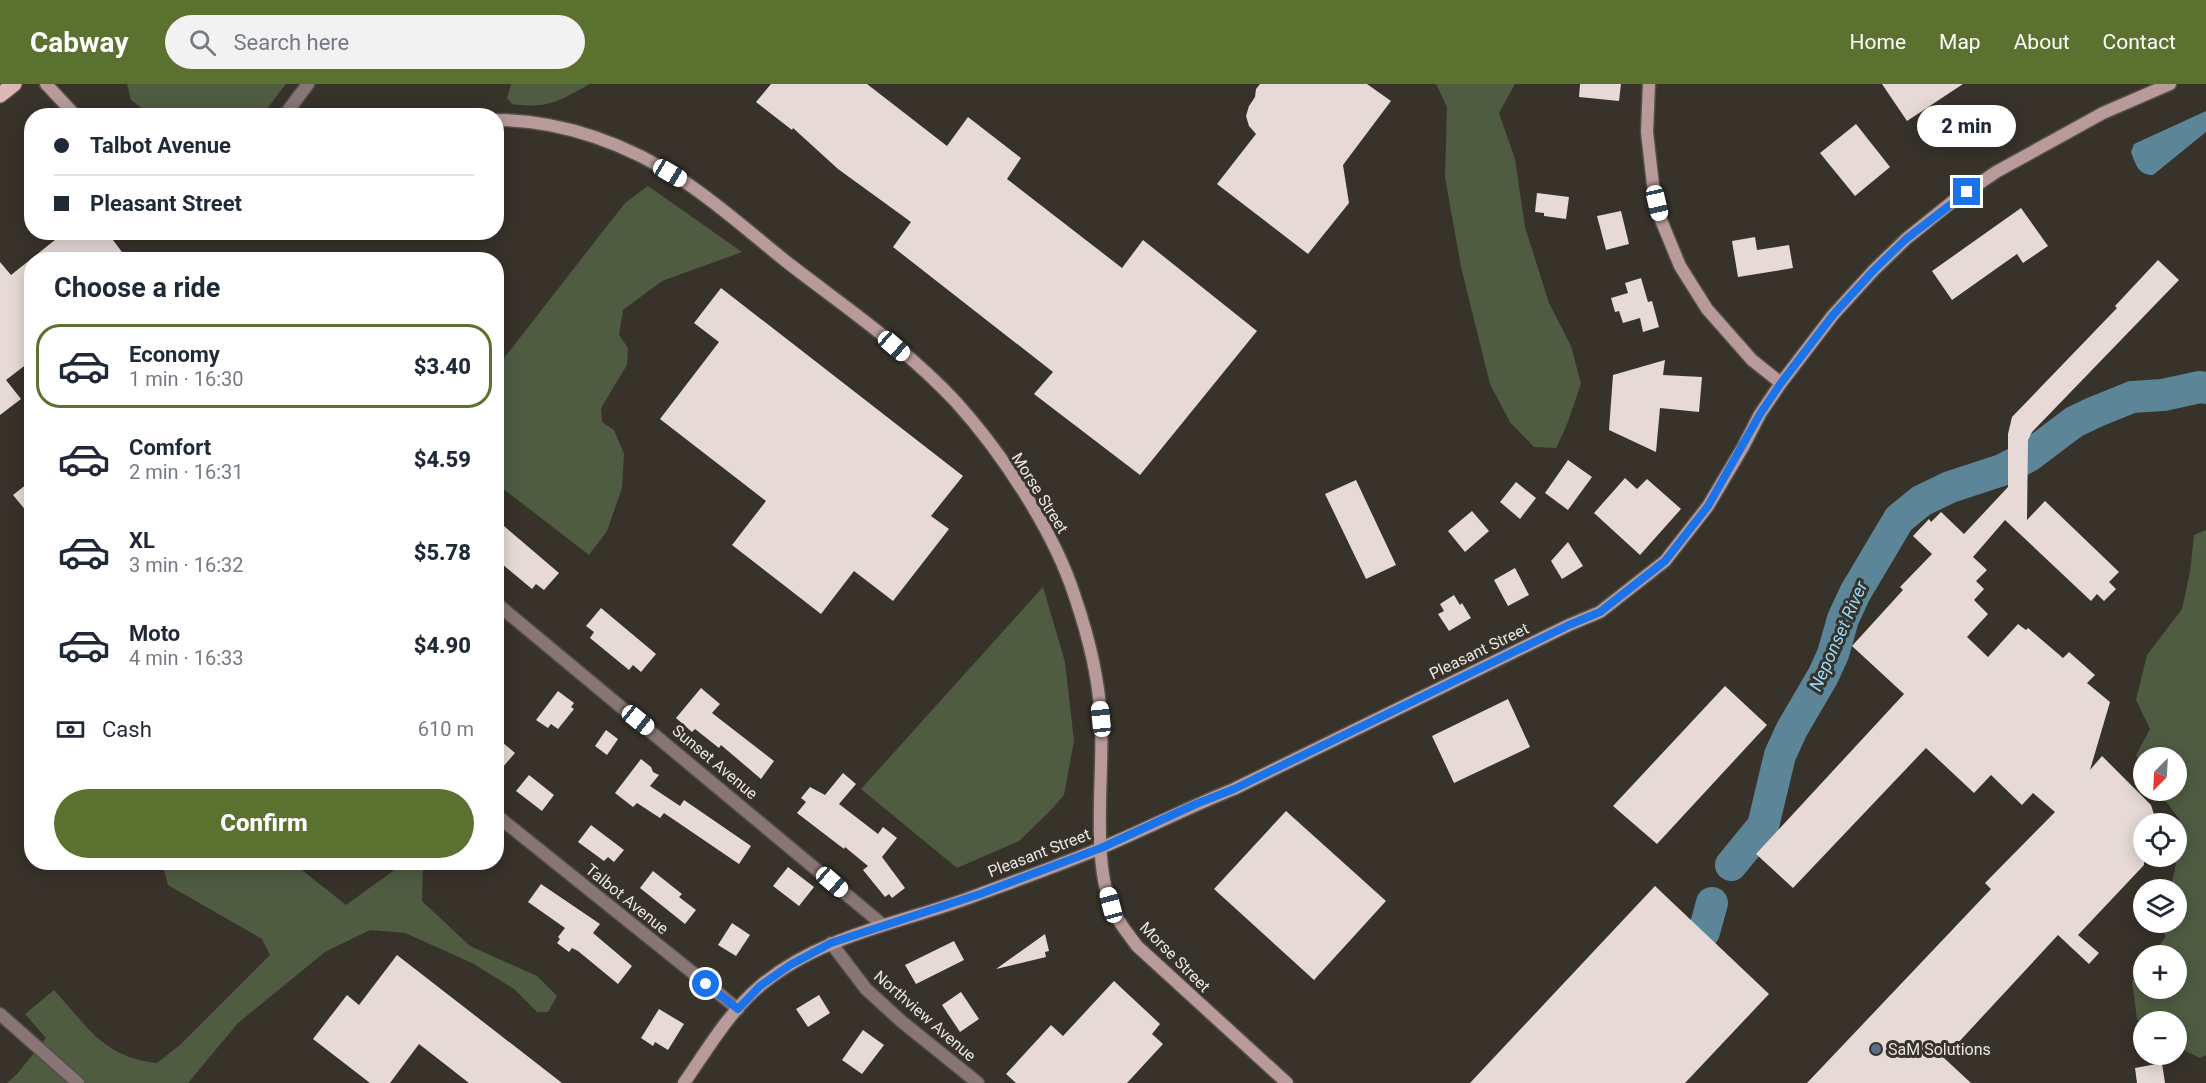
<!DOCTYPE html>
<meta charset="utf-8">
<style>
body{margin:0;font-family:Roboto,sans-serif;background:#f2f2f3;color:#1f2937;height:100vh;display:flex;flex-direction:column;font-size:22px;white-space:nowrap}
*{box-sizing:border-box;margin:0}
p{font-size:20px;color:#747a83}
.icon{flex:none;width:33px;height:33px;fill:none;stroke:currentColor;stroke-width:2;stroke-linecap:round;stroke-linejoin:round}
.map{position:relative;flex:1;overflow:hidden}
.sheet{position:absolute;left:24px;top:168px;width:480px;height:618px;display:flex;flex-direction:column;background:#fff;border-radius:24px;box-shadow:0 3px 15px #0003}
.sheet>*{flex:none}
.hud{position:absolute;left:24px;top:24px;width:480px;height:132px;border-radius:24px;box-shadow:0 3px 15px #0003;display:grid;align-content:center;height:132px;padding:0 30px;background:#fff}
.needle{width:39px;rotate:204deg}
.fabs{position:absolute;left:2133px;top:663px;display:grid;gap:12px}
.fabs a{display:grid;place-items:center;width:54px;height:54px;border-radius:50%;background:#fff;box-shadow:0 3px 15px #0003;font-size:30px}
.end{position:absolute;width:27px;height:27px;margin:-14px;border:8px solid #1a73e8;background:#fff;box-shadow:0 0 0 3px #fff}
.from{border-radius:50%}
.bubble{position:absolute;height:42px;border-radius:21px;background:#fff;box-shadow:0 3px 15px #0003;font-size:20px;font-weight:800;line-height:42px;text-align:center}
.car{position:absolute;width:18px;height:36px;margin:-18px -9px;border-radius:8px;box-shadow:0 0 4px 2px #0007;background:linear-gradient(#fff 24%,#345 0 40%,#fff 0 76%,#345 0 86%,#fff 0)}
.hud b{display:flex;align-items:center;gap:21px;height:57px;font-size:22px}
.hud b+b{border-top:2px solid #e0e1e3}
.hud i{width:15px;height:15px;background:#1f2937}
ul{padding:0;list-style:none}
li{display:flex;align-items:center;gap:18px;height:84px;margin:0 12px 9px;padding:0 18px;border:3px solid transparent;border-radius:24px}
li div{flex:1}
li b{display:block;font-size:22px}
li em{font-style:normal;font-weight:800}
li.selected{border-color:#5b712f}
li>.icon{width:54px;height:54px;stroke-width:1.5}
h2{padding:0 30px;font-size:27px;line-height:72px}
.pay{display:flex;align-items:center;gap:15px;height:66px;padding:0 30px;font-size:22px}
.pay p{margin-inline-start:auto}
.cta{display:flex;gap:12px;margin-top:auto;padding:12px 30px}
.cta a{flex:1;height:69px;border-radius:36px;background:#5b712f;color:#fff;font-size:24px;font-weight:800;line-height:69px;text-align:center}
header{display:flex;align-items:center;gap:36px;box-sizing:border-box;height:84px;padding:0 30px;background:#5b712f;color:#fff}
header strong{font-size:28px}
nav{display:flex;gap:33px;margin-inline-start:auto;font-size:21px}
.search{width:420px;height:54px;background:#f2f2f3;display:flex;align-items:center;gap:15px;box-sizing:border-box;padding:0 21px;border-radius:33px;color:#747a83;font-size:22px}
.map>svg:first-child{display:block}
</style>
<header>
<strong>Cabway</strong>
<div class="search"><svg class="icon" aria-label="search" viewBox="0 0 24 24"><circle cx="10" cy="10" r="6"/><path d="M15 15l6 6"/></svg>Search here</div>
<nav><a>Home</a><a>Map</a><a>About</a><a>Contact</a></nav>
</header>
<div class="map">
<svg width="2206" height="999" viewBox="0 0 2206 999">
<rect width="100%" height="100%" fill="#37322a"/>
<g fill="#4f5c42">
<path d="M 127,0 L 286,0 L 262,31 L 151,31 L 131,16 Z"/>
<path d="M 511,0 L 590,0 C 559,17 548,25 512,20 L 507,14 Z"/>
<path d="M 1436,0 L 1515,0 L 1499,29 L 1515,75 L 1525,143 L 1549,219 L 1571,262 L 1581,300 L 1566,343 L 1556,364 L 1534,363 L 1510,338 L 1490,300 L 1461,183 L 1445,93 L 1447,23 Z"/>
<path d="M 648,102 L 742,168 L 662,197 L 623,226 L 619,251 L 628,264 L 627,281 L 601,324 L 602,338 L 614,346 L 624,370 L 622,404 L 607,447 L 589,471 L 497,400 L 497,283 L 625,119 Z"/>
<path d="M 2206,446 L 2206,971 L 2200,974 L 2177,963 L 2176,938 L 2144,938 L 2143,941 L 2137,935 L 2132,897 L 2143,882 L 2144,904 L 2176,904 L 2176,872 L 2152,871 L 2165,854 L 2164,839 L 2176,838 L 2176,806 L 2170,805 L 2175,786 L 2180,736 L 2158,707 L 2176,706 L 2176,674 L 2144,674 L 2143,684 L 2136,671 L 2150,645 L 2136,616 L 2147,571 L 2182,525 L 2190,488 L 2194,451 Z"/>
<path d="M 1043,503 L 1065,578 L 1074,657 L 1064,711 L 1051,726 L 1019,757 L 957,784 L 861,705 Z"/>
<path d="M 166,779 L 293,779 L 346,821 L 404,779 L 423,779 L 422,817 L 470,862 L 537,892 L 557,912 L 548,928 L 537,928 L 514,905 L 472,879 L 405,849 L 370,846 L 325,868 L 238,939 L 188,999 L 7,999 L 17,990 L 46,954 L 25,930 L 54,906 C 87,942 104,974 157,979 L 180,961 L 270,871 L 262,855 L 168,801 L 164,786 Z"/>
</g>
<path fill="#5c8598" d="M 2206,27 L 2206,48 L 2153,91 C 2138,91 2136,81 2131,68 L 2134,60 Z"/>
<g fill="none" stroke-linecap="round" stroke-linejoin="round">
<g stroke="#5c8598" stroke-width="32">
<path d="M 1731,781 L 1763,742 L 1780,671 L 1792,645 L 1823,592 L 1833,570 L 1843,535 L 1855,509 L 1899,435 L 1921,417 L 1950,403 L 2002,386 L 2029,372 L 2074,338 L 2095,328 L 2132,313 L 2163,311 L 2200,303 L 2206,304"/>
<path d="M 1704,848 L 1712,819"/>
</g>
</g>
<g fill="#e6d9d6">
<path d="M 771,0 L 867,0 L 947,62 L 968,33 L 1021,74 L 1007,95 L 1122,184 L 1143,156 L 1257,247 L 1140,391 L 1034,310 L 1053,288 L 893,163 L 911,138 L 838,85 L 793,44 L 792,46 L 756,18 Z"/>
<path d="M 1260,0 L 1367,0 L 1391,17 L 1343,81 L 1349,119 L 1308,170 L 1217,100 L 1256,50 L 1249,42 L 1246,32 L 1249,22 L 1255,13 L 1256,5 Z"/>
<path d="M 1580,0 L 1621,0 L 1619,17 L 1579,13 Z"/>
<path d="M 1882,0 L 1963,0 L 1907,37 Z"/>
<path d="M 1856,40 L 1890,83 L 1855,112 L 1820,69 Z"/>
<path d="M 1537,109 L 1569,113 L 1566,135 L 1544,132 L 1544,129 L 1535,128 Z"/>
<path d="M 2021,124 L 2048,162 L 2023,179 L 2017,170 L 1952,216 L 1932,187 Z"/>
<path d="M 1621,127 L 1629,160 L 1606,166 L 1597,132 Z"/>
<path d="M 65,148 L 107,148 L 128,176 L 32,176 L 32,276 L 6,296 L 21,315 L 0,331 L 0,178 L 11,191 Z"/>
<path d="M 1755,153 L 1757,166 L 1789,161 L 1793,184 L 1738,193 L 1732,157 Z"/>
<path d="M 2158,176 L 2179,196 L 2032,348 L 2028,356 L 2027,436 L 2045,417 L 2119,488 L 2109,498 L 2116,505 L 2104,517 L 2097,510 L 2091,517 L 2005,436 L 1973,473 L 1987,486 L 1976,497 L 1984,505 L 1974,516 L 1988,530 L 1967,553 L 1988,573 L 2018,540 L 2026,546 L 2028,544 L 2063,574 L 2069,568 L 2095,591 L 2087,599 L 2110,618 L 2090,686 L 2102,672 L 2151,721 L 2157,740 L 2144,740 L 2144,781 L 2078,851 L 2099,869 L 2089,880 L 2058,851 L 1944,974 L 1971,999 L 1807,999 L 1991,805 L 1985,799 L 2055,728 L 2033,709 L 2022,721 L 1991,691 L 1974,709 L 1926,664 L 1793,804 L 1756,770 L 1904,610 L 1852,562 L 1903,506 L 1900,503 L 1932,470 L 1913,452 L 1929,435 L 1931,438 L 1941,428 L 1964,450 L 2008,403 L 2008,350 L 2012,333 L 2117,224 L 2115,222 Z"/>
<path d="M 1641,194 L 1648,218 L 1652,217 L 1659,243 L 1643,248 L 1640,234 L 1623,239 L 1619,227 L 1615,228 L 1611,214 L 1628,209 L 1625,199 Z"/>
<path d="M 721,204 L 963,392 L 931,432 L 949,445 L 893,517 L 854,487 L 821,530 L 732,461 L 766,417 L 660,335 L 719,258 L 694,239 Z"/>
<path d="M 1665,276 L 1663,291 L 1702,293 L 1699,328 L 1660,324 L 1656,368 L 1609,346 L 1613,291 Z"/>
<path d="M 1568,376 L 1592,393 L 1568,426 L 1545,409 Z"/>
<path d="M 1625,394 L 1637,405 L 1647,395 L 1681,425 L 1640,471 L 1594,429 Z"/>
<path d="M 32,396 L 32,434 L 13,411 Z"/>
<path d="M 1356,396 L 1396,481 L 1366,495 L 1325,410 Z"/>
<path d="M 1516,398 L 1536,414 L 1520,435 L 1500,418 Z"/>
<path d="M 1472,427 L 1489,447 L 1465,468 L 1448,447 Z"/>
<path d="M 504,442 L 559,489 L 544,506 L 536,500 L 532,505 L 496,475 L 496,451 Z"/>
<path d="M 1568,458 L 1583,482 L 1562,495 L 1551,477 Z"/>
<path d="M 1515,484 L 1529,511 L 1508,522 L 1494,496 Z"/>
<path d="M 1454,511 L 1460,521 L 1462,519 L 1471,534 L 1449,547 L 1438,530 L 1444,527 L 1440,520 Z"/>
<path d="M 601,524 L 656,570 L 641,588 L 633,581 L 629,586 L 590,554 L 594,548 L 586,542 Z"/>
<path d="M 1725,602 L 1767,641 L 1657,760 L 1613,722 Z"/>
<path d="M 701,604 L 720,620 L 712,629 L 774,677 L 761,695 L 721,661 L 719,664 L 695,645 L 692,648 L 676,634 Z"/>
<path d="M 558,607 L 574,619 L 571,623 L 574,625 L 558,645 L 551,640 L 548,644 L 536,636 Z"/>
<path d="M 1508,615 L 1530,663 L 1454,699 L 1432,652 Z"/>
<path d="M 606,646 L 618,655 L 607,671 L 595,662 Z"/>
<path d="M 496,653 L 515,669 L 496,691 Z"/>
<path d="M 641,675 L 651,683 L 653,688 L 659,691 L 650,702 L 680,722 L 684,716 L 751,762 L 739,780 L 664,729 L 660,734 L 637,719 L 633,723 L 615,709 Z"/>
<path d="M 843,689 L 856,700 L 839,720 L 878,750 L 883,743 L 897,754 L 882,773 L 905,804 L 892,814 L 889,810 L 885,813 L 863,786 L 868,782 L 845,763 L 844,765 L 797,729 L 806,718 L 801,714 L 810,703 L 825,711 Z"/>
<path d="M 529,691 L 554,711 L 542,727 L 516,707 Z"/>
<path d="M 1286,727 L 1386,817 L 1314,896 L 1214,805 Z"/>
<path d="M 591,741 L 624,766 L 614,778 L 608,773 L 604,777 L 578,758 Z"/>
<path d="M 788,783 L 814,803 L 799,822 L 773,802 Z"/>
<path d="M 653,787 L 682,810 L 679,813 L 696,826 L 685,840 L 640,804 Z"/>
<path d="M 541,800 L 600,840 L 593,849 L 632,882 L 618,900 L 578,867 L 572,864 L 569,868 L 557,859 L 560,855 L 558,853 L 565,844 L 528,818 Z"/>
<path d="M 1655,802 L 1769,910 L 1685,999 L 1470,999 Z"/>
<path d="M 732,839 L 750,851 L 736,872 L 718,861 Z"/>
<path d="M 1045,850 L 1049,867 L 1045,868 L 1046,873 L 996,885 Z"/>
<path d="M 954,857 L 964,876 L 916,900 L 905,881 Z"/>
<path d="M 397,871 L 562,999 L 469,999 L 419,960 L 390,999 L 370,999 L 313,955 L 347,911 L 359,921 Z"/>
<path d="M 1114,897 L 1160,940 L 1152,950 L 1163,960 L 1127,999 L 1016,999 L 1006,990 L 1051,941 L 1063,952 Z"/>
<path d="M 961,908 L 979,935 L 960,948 L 942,921 Z"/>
<path d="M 819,911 L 830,929 L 808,943 L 796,925 Z"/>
<path d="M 659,925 L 684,940 L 668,966 L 655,958 L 653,962 L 641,954 Z"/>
<path d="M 863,946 L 884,961 L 862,990 L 842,976 Z"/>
<path d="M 2162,979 L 2165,999 L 2137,999 L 2135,984 Z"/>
</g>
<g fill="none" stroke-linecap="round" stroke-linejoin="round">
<g stroke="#544f47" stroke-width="15">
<g id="street">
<path d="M 284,32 L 308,0"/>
<path d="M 496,519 L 883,841"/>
<path d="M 496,731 L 738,925"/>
<path d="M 831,859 L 866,905 L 901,937 L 978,999"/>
<path d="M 0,930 L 78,999"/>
</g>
</g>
<g stroke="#544f47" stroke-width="15">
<g id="secondary">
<path d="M 46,0 L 76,32"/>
<path d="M 1649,0 L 1647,48 L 1653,101 L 1661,136 L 1680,182 L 1707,225 L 1752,276 L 1781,299"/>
<path d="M 496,36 C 563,36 630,61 685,98 C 721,122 754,152 788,179 C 845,223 907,265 956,318 C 1002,369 1054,447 1075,513 C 1088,551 1099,595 1101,636 C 1104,690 1091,775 1112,824 C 1118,838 1128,850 1137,862 L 1287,999"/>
<path d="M 684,999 C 707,966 729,928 760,902 C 822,850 904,839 977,811 C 1018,796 1060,781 1101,764 C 1146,745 1189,723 1234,705 L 1569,541 L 1600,528 L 1665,477 L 1708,422 L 1743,363 L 1760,330 L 1781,299 L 1833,231 L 1874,186 L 1906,155 L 1952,118 L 1996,88 L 2103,29 L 2170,0"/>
</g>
</g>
<g stroke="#544f47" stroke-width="18">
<path id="primary" d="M 0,11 L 14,0"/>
</g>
<use href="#street" stroke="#887575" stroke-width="12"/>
<use href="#secondary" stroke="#b89a9a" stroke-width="12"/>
<use href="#primary" stroke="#ddb6b6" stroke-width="15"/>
</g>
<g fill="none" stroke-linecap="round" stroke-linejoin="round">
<path stroke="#1a73e8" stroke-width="8" d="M 706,900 L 738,925 L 760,902 L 790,881 L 831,859 L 980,810 L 1101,764 L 1196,720 L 1234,705 L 1569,541 L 1600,528 L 1665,477 L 1708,422 L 1760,330 L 1781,299 L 1833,231 L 1874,186 L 1906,155 L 1967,108"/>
</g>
<circle fill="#5c6f8a" stroke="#37322a" stroke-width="2" cx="1876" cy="965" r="6"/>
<g text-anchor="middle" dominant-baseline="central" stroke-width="6" stroke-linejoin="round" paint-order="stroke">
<g font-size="16" fill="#eae7e1" stroke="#37322a">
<text transform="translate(1040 409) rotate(58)">Morse Street</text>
<text transform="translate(1479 567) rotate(-26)">Pleasant Street</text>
<text transform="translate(715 678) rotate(40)">Sunset Avenue</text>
<text transform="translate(1039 769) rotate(-21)">Pleasant Street</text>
<text transform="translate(627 815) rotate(39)">Talbot Avenue</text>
<text transform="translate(1175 873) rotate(45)">Morse Street</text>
<text transform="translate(925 932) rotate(41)">Northview Avenue</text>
</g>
<g font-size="16" fill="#eae7e1" stroke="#37322a" text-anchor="start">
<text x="1888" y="965">SaM Solutions</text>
</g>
<g font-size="18" font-style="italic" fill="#93dafa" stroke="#37322a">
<text transform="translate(1838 552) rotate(-66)">Neponset River</text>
</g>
</g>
</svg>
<div class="fabs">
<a><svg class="needle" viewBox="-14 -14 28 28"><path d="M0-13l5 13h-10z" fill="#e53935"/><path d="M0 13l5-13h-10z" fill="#747a83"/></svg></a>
<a><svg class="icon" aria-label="locate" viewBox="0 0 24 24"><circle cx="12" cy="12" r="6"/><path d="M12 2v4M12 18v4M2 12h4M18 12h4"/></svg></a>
<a><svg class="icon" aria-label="layers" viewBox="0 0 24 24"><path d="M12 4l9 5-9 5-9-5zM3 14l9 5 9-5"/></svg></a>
<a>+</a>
<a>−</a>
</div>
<i class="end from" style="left:706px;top:900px"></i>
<i class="end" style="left:1967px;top:108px"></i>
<div class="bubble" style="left:1917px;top:21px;width:99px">2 min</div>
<i class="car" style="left:670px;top:89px;rotate:121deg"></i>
<i class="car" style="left:1657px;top:119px;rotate:167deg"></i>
<i class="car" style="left:894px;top:262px;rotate:131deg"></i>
<i class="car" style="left:1101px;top:635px;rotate:354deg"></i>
<i class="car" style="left:638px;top:636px;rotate:129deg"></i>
<i class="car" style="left:832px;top:798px;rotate:131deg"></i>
<i class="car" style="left:1111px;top:821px;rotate:345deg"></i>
<div class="hud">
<b><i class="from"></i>Talbot Avenue</b>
<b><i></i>Pleasant Street</b>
</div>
<section class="sheet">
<h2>Choose a ride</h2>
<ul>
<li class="selected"><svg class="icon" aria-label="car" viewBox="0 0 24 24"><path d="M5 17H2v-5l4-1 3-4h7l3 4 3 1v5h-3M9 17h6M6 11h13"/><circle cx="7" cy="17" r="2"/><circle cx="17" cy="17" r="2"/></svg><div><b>Economy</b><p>1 min · 16:30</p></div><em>$3.40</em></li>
<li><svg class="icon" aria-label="car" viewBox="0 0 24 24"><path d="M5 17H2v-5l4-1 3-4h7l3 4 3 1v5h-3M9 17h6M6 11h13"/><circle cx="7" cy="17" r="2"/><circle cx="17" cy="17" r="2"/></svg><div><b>Comfort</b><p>2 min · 16:31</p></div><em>$4.59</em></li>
<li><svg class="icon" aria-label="car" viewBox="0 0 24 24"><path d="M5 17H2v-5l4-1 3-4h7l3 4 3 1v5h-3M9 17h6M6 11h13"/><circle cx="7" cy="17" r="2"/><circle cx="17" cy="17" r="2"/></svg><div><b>XL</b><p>3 min · 16:32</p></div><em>$5.78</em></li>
<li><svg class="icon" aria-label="car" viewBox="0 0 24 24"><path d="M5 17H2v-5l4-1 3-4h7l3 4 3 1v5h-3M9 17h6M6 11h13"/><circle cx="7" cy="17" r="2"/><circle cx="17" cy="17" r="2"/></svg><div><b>Moto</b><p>4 min · 16:33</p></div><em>$4.90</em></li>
</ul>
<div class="pay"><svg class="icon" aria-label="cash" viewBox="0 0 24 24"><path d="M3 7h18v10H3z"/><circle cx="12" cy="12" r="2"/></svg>Cash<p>610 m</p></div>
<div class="cta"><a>Confirm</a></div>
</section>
</div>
